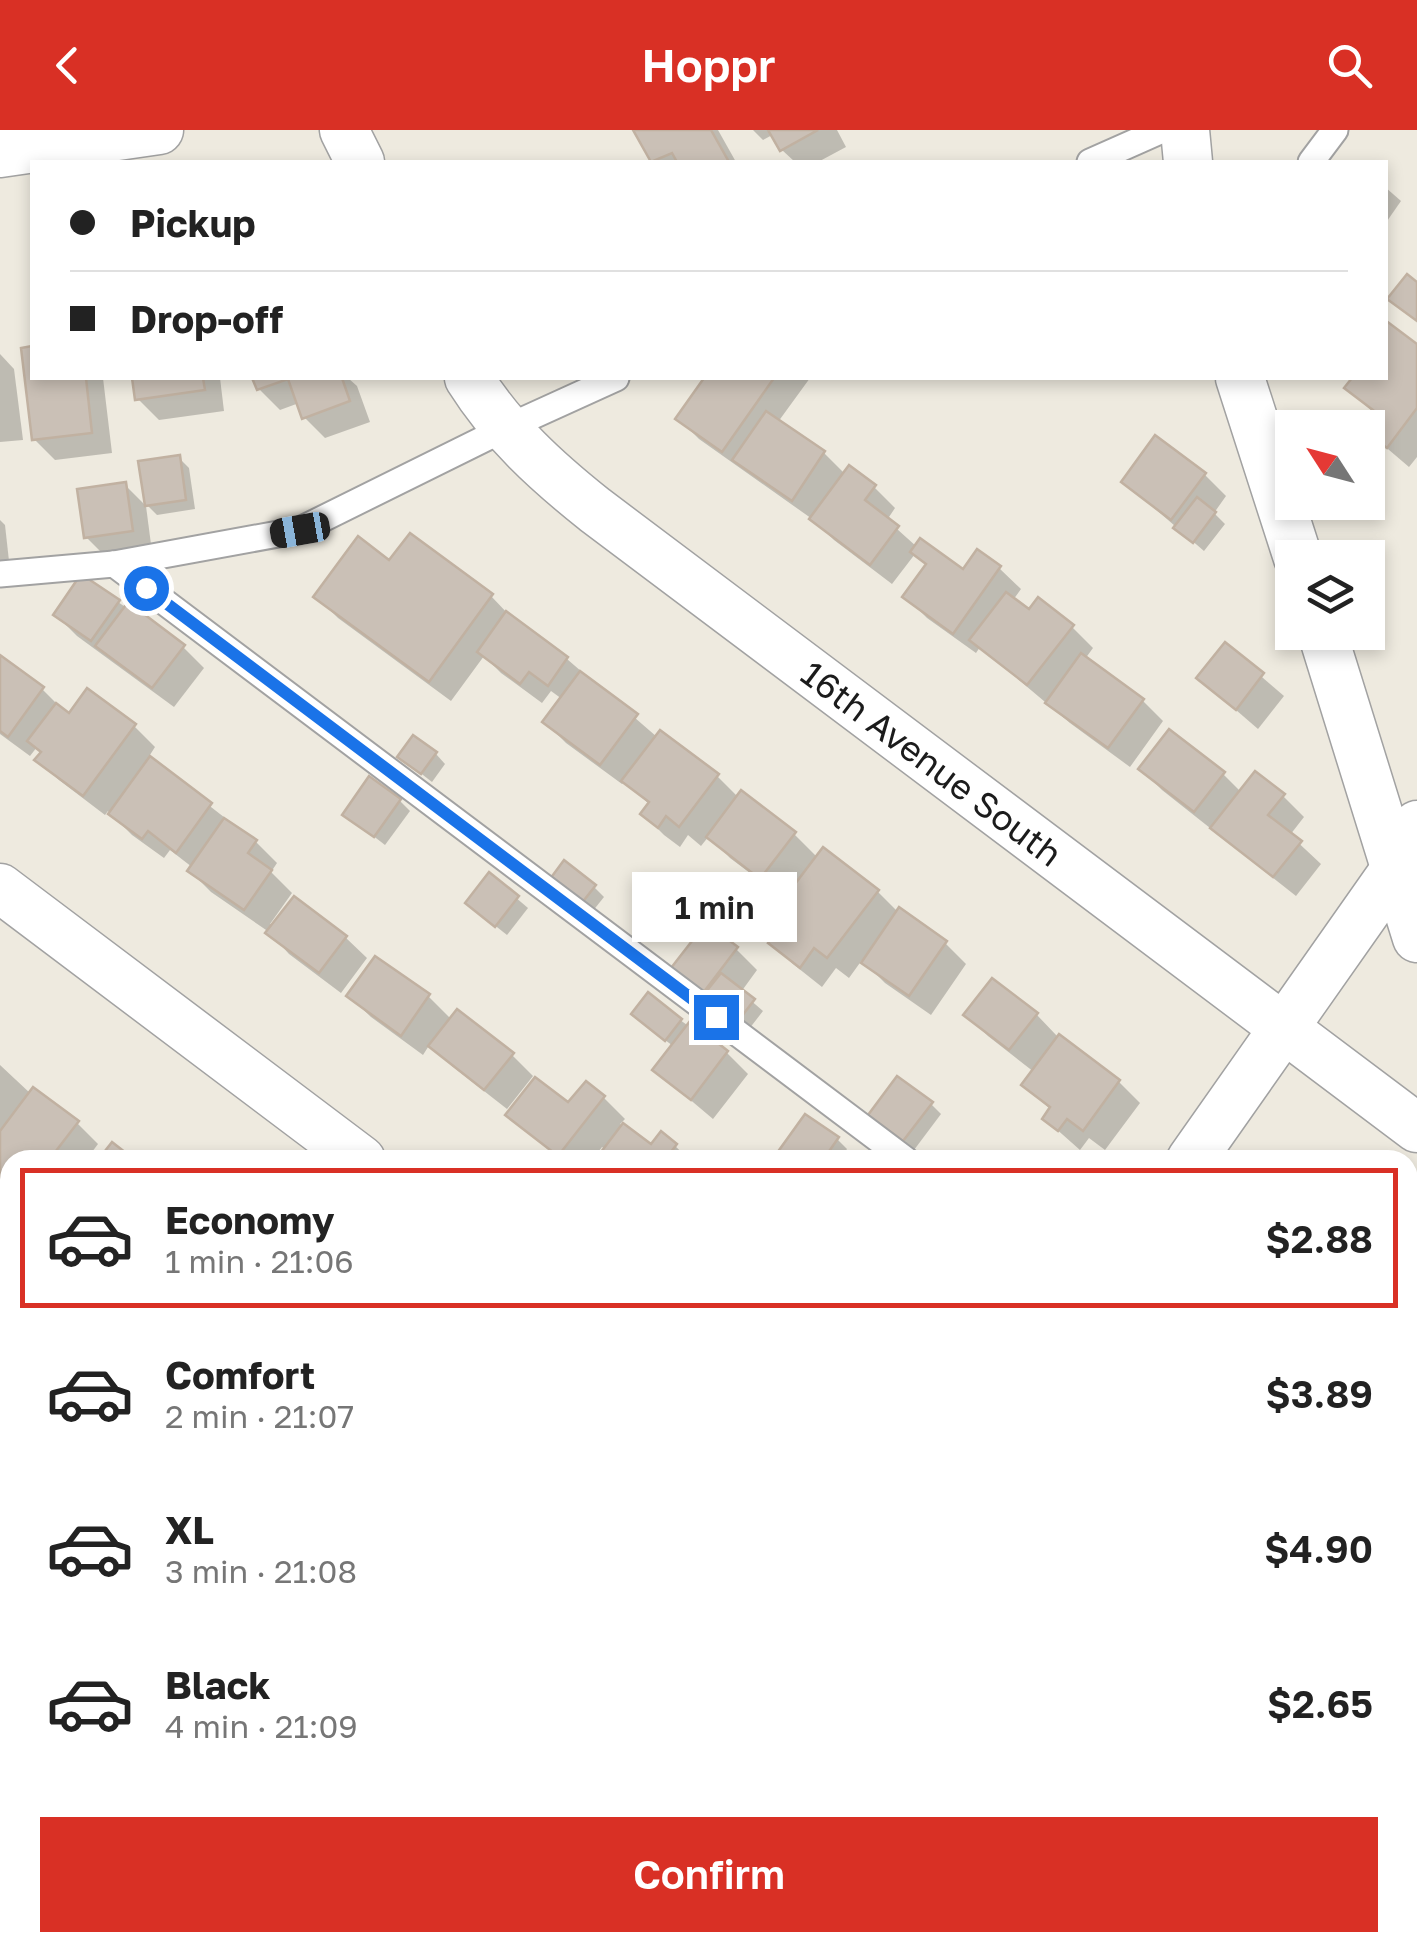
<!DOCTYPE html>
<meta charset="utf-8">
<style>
body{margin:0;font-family:"Golos Text",sans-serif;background:#f2f2f2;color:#222;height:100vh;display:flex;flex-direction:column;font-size:38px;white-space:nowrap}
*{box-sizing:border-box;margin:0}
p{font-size:32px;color:#767676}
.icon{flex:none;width:55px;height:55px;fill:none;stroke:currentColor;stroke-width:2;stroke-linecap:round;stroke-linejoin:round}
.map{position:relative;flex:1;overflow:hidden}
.panel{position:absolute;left:0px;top:1020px;width:1418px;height:802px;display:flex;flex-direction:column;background:#fff;border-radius:30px 30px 0 0;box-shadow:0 5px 15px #0003}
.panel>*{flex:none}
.top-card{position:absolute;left:30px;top:30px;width:1358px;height:220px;border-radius:0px;box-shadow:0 5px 15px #0003;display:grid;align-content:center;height:220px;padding:0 40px;background:#fff}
.needle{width:65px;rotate:306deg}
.controls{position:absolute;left:1275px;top:280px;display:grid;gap:20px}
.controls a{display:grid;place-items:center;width:110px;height:110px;border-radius:0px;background:#fff;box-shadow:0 5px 15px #0003;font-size:50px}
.end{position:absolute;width:45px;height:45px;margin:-22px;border:12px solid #1a73e8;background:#fff;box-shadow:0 0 0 5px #fff}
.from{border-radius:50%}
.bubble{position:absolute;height:70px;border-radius:0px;background:#fff;box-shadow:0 5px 15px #0003;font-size:32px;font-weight:600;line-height:70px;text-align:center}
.car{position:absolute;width:30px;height:60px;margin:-30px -15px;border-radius:12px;box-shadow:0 0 8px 2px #0007;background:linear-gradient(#222 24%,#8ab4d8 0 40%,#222 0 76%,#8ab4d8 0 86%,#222 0)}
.top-card b{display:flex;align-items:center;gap:35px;height:95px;font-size:38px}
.top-card b+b{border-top:2px solid #e0e0e0}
.top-card i{width:25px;height:25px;background:#222}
ul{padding:18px 0 0;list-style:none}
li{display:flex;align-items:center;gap:30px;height:140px;margin:0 20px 15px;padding:0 20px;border:5px solid transparent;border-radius:0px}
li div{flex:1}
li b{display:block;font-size:38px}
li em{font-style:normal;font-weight:600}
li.active{border-color:#d93025}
li>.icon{width:90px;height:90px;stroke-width:1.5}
.action{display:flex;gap:20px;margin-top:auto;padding:20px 40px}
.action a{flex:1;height:115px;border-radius:0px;background:#d93025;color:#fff;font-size:40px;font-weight:600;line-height:115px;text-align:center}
header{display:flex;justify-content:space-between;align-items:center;height:130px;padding:0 40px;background:#d93025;color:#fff;font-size:45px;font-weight:600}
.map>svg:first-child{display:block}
</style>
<header><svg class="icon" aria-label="back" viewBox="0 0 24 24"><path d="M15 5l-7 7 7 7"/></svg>Hoppr<svg class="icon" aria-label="search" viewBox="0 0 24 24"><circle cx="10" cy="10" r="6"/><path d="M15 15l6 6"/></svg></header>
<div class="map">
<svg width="1417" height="1822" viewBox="0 0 1417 1822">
<rect width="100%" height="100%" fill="#eeeadf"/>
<g fill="#0003">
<path d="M 636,0 L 718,0 L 736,32 L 654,32 Z"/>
<path d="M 753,0 L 837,0 L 846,17 L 818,32 L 795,32 L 782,20 L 774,4 L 763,10 Z"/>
<path d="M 1385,57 L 1401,71 L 1385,94 Z"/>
<path d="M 1385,193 L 1417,217 L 1417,327 L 1409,337 L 1368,302 L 1374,283 L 1347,258 L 1355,248 L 1385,248 Z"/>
<path d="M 32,219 L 32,248 L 103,248 L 112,323 L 55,330 L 34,309 L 23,220 Z"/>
<path d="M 0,224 L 14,239 L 23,310 L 0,312 Z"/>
<path d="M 135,248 L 220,248 L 224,281 L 159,290 L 138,269 Z"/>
<path d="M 255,248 L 348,248 L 357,256 L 370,292 L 325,308 L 304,287 L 299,273 L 280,280 L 259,259 Z"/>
<path d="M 707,248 L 810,248 L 778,292 L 824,323 L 846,345 L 874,357 L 895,378 L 887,390 L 917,417 L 963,442 L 999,438 L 1021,459 L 1013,470 L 1029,482 L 1072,497 L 1093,518 L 1085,529 L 1142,570 L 1163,591 L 1130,637 L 1070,593 L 980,517 L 976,523 L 927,488 L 906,467 L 927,436 L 915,424 L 892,454 L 834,410 L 815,391 L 699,309 L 678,288 Z"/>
<path d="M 1155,309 L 1205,345 L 1226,366 L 1214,383 L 1225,394 L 1204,421 L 1124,352 Z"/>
<path d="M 179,328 L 189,338 L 195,379 L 157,385 L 147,375 Z"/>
<path d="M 125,355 L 146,376 L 152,422 L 107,428 L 86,407 Z"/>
<path d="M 0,390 L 5,395 L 10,440 L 0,441 Z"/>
<path d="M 410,406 L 491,466 L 512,488 L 567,529 L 657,607 L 717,646 L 739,668 L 794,704 L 818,728 L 823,721 L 878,762 L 899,783 L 945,813 L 966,834 L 931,885 L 885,853 L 862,830 L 849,848 L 836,838 L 822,857 L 793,834 L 772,813 L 784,797 L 786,770 L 730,728 L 709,706 L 701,716 L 688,705 L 680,717 L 664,705 L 643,684 L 650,675 L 625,651 L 622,654 L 566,613 L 545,592 L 562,569 L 551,561 L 542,573 L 501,543 L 484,526 L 451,571 L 338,488 L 317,467 L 390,433 Z"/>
<path d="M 118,472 L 183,517 L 204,538 L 174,577 L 77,506 L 56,485 Z"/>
<path d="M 1225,515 L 1284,566 L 1258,599 L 1199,548 Z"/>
<path d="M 0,528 L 42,559 L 70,587 L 134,596 L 155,617 L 148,628 L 256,712 L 277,733 L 271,742 L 292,763 L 270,794 L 345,807 L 367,828 L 341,863 L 289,824 L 269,802 L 211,762 L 190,741 L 192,737 L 170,720 L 164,728 L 132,705 L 108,681 L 105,685 L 59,650 L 38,630 L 43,623 L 37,617 L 30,626 L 0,604 Z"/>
<path d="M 436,624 L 445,634 L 432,652 L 400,627 Z"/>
<path d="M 1141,639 L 1223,644 L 1241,662 L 1283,666 L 1304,687 L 1290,705 L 1321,734 L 1296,766 L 1162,660 Z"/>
<path d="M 400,671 L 410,681 L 385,715 L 345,684 Z"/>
<path d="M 489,745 L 528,778 L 507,805 L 478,782 Z"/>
<path d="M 553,749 L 594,757 L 604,767 L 592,782 Z"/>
<path d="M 736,819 L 757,840 L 741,862 L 763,881 L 746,903 L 695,859 Z"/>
<path d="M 349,866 L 428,866 L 452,890 L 512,925 L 533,946 L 507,979 L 452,936 L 430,914 L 423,925 L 371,887 Z"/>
<path d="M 967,885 L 1037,885 L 1057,906 L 1119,952 L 1140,973 L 1105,1020 L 1089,1008 L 1080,1020 L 1045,989 L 1051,980 L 1024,955 L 1034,942 L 988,906 Z"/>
<path d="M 680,890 L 727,923 L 748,944 L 713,989 L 655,940 L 673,916 L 644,894 Z"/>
<path d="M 0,935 L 31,964 L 77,993 L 98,1014 L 86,1030 L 10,1030 L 10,1077 L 0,1070 Z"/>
<path d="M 604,968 L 625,989 L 620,994 L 652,1018 L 675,1016 L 690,1030 L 598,1030 L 606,1020 L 602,1017 L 592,1030 L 560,1030 L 509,985 Z"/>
<path d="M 931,974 L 941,984 L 914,1020 L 882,995 Z"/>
<path d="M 837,1009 L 847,1019 L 840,1030 L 788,1030 Z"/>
<path d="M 1408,1153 L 1417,1161 L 1417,1239 L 1408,1232 Z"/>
<path d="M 0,1199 L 10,1206 L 10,1235 L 6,1242 L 0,1237 Z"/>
<path d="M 10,1334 L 10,1422 L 0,1414 L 0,1347 Z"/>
<path d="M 1408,1452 L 1417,1462 L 1417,1476 L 1408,1489 Z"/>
<path d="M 1408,1603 L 1417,1611 L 1417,1672 L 1408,1664 Z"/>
<path d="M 0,1750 L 10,1757 L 10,1812 L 79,1812 L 92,1822 L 0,1822 Z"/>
<path d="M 506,1812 L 526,1812 L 519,1822 Z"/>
<path d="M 743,1812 L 796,1812 L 803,1820 L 737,1822 Z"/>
<path d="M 862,1812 L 906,1812 L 914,1821 L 873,1822 Z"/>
<path d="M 1032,1812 L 1168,1812 L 1178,1822 L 1097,1822 L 1093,1818 L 1090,1822 L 1044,1822 Z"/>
</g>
<g fill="#cac0b6" stroke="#c1b1a1" stroke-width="2.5">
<path d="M 633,0 L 711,0 L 729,32 L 677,32 L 672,23 L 651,32 Z"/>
<path d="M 768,0 L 818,0 L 780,21 Z"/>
<path d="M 1407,144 L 1417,152 L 1417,191 L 1387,169 Z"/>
<path d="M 1385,190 L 1417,214 L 1417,278 L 1387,318 L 1368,304 L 1368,298 L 1361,298 L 1373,280 L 1344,258 L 1352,248 L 1385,248 Z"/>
<path d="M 32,216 L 32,248 L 86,248 L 92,303 L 32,310 L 21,218 Z"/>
<path d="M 132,248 L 203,248 L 205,260 L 135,270 Z"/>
<path d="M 252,248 L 342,248 L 350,271 L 302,289 L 288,249 L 257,260 Z"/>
<path d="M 704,248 L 774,248 L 722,322 L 675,289 Z"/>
<path d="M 766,281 L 825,321 L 792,371 L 732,330 Z"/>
<path d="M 1155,305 L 1206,343 L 1171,390 L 1121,352 Z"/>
<path d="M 180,325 L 186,370 L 145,376 L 138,331 Z"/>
<path d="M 849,335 L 876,355 L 865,370 L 899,396 L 870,435 L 809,389 Z"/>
<path d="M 126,352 L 133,401 L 84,408 L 77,359 Z"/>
<path d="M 1197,367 L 1216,382 L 1193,413 L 1173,398 Z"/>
<path d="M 410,403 L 493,464 L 429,552 L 313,467 L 358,406 L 389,430 Z"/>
<path d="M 920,408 L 963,439 L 977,419 L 1001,436 L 953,504 L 902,467 L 926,434 L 910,422 Z"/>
<path d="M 81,444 L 120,470 L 91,511 L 53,485 Z"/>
<path d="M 1006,462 L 1029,479 L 1038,467 L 1074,495 L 1027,555 L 969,510 Z"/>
<path d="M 128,472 L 185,515 L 152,558 L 95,516 Z"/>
<path d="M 506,481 L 568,527 L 548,556 L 529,542 L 520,554 L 477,522 Z"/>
<path d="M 1225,512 L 1264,543 L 1236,580 L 1196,548 Z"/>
<path d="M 1081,523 L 1144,569 L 1108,618 L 1045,573 Z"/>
<path d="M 0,525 L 44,557 L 8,607 L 0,601 Z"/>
<path d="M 580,541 L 638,584 L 600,635 L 542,592 Z"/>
<path d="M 87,558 L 136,594 L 83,666 L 34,630 L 41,622 L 27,611 L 56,573 L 69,583 Z"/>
<path d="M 1169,599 L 1225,642 L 1194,682 L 1138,639 Z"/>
<path d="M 660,600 L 719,644 L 679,697 L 666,686 L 658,698 L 640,684 L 649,672 L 621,651 Z"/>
<path d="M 413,605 L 437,622 L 421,644 L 397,627 Z"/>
<path d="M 150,626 L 212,673 L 176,723 L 148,701 L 142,709 L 108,684 Z"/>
<path d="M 1255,641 L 1285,664 L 1268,685 L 1302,711 L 1273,747 L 1210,698 Z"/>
<path d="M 369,646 L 401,669 L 374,707 L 342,685 Z"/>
<path d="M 741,660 L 796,702 L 760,749 L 706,707 Z"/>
<path d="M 224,688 L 257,710 L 248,723 L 272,740 L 244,780 L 187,741 Z"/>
<path d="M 823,717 L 879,760 L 827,828 L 814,818 L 800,838 L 768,813 L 782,796 L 770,787 Z"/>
<path d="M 564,730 L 596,755 L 581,774 L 550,749 Z"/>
<path d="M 489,742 L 519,766 L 495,797 L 465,773 Z"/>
<path d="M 294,766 L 347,806 L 319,843 L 265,803 Z"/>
<path d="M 899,777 L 947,811 L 909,866 L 861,833 Z"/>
<path d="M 706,793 L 738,817 L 703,863 L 671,838 Z"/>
<path d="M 375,826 L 430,864 L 401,906 L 346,866 Z"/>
<path d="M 721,843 L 755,869 L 735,895 L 701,868 Z"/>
<path d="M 992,848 L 1038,883 L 1009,920 L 963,885 Z"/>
<path d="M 648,862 L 682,889 L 665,911 L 631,884 Z"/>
<path d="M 457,879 L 514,923 L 484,960 L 428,916 Z"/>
<path d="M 690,891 L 728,921 L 691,970 L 652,940 Z"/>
<path d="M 1059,904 L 1120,950 L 1083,1001 L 1067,989 L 1058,1001 L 1042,989 L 1050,977 L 1021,955 Z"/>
<path d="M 897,946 L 933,972 L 903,1011 L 868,985 Z"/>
<path d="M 535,947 L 568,972 L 586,951 L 605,966 L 558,1026 L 505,985 Z"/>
<path d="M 33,957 L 79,991 L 49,1030 L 10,1030 L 10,1075 L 0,1067 L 0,1001 Z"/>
<path d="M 805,984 L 839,1007 L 823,1030 L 787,1030 L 777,1023 Z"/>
<path d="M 623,993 L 651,1014 L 661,1001 L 677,1014 L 668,1026 L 674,1030 L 595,1030 Z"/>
<path d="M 112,1012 L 135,1030 L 98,1030 Z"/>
<path d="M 1408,1150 L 1417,1157 L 1417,1211 L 1408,1223 Z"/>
<path d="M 0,1196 L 10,1203 L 10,1211 L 0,1226 Z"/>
<path d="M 10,1330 L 10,1397 L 0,1410 L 0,1343 Z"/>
<path d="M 1417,1362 L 1417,1389 L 1408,1382 L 1408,1375 Z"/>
<path d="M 1417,1636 L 1417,1671 L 1408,1664 L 1408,1649 Z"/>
<path d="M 0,1747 L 10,1754 L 10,1797 L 0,1810 Z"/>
<path d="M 27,1812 L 83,1812 L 95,1822 L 20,1822 Z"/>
<path d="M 739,1812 L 791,1812 L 784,1822 L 733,1822 Z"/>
<path d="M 860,1812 L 903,1812 L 896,1822 L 873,1822 Z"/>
<path d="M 1090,1812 L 1166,1812 L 1159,1822 L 1096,1822 L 1087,1815 Z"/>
</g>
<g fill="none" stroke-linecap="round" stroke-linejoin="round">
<g stroke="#a2a2a2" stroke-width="29">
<g id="lane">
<path d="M 1090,32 L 1162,0"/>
<path d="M 1311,32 L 1335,0"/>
<path d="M 114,434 L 906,1030"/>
<path d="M 0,444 L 114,434 L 300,400 L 506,298 L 616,248"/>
<path d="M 0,1176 L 10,1184"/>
<path d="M 1408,1409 L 1417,1417"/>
<path d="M 845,1812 L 858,1822"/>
</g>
</g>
<g stroke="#a2a2a2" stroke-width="51">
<g id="street">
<path d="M 344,0 L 360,32"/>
<path d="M 1185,0 L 1188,32"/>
<path d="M 0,23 L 159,0"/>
<path id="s1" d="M 469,248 C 503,302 546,341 595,380 L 1417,998"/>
<path d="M 1240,248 L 1298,428"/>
<path d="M 1322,502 L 1417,808"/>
<path d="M 0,758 L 361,1030"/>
<path d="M 1191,1030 L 1397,737 L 1417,695"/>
<path d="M 0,1580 L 10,1587"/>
<path d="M 308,1812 L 321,1822"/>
<path d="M 1399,1812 L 1412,1822"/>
<path d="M 615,1822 L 622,1812"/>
</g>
</g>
<use href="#lane" stroke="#fff" stroke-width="25"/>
<use href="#street" stroke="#fff" stroke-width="48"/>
</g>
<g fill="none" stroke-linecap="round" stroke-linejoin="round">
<path stroke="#1a73e8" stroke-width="12" d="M 146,458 L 716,887"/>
</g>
<g text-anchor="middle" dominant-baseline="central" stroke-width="9" stroke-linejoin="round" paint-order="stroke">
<g font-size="35" fill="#1b1b1b" stroke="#fff">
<text stroke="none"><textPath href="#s1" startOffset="605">16th Avenue South</textPath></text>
</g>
</g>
</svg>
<div class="controls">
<a><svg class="needle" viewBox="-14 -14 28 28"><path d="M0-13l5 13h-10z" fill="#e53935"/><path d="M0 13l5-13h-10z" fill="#767676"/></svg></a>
<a><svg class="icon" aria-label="layers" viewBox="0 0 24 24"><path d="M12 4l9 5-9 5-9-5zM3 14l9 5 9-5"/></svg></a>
</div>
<i class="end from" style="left:146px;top:458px"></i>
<i class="end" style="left:716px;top:887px"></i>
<div class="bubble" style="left:632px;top:742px;width:165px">1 min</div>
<i class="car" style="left:300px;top:400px;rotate:260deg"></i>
<div class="top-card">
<b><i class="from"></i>Pickup</b>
<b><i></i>Drop-off</b>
</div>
<section class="panel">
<ul>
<li class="active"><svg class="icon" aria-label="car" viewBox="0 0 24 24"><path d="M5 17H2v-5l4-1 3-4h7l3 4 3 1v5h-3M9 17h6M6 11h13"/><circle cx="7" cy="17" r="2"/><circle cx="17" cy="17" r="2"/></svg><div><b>Economy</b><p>1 min · 21:06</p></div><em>$2.88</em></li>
<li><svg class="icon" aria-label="car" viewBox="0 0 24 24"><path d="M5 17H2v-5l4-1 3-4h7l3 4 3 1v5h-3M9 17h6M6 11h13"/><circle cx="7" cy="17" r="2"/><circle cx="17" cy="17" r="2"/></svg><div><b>Comfort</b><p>2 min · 21:07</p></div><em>$3.89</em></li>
<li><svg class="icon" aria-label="car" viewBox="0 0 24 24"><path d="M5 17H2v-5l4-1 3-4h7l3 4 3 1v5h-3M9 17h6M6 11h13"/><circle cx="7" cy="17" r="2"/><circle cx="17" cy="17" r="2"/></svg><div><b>XL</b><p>3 min · 21:08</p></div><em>$4.90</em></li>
<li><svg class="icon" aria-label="car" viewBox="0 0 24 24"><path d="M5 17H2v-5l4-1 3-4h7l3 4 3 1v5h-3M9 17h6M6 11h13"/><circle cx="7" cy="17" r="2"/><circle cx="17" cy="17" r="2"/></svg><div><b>Black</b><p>4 min · 21:09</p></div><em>$2.65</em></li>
</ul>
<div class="action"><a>Confirm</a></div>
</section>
</div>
